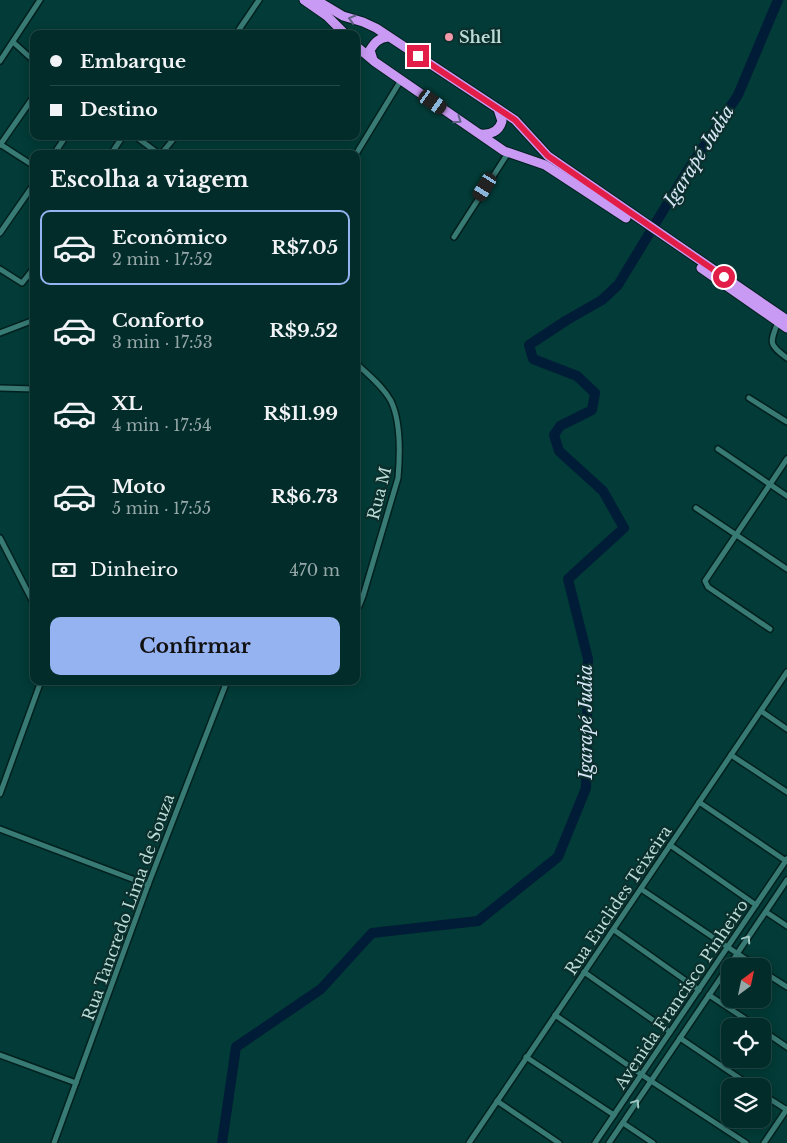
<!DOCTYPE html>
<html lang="pt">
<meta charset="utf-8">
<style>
body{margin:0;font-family:"Libre Baskerville",serif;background:#103835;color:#f1f3f6;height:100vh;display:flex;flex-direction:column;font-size:19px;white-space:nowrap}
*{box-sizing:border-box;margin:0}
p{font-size:16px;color:#96a7a8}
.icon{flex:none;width:28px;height:28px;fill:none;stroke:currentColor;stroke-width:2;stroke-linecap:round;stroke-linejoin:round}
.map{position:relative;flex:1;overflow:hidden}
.side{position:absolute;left:30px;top:150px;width:330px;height:535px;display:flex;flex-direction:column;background:#022c29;border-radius:10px;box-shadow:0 2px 12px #0003,0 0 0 1px #234846}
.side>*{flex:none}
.guide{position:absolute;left:30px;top:30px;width:330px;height:110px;border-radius:10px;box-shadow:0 2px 12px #0003,0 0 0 1px #234846;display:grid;align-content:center;height:110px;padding:0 20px;background:#022c29}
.needle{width:32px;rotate:33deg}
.buttons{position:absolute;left:721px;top:958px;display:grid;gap:10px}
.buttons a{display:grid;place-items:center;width:50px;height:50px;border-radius:10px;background:#022c29;box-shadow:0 2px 12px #0003,0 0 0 1px #234846;font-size:25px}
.end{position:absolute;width:22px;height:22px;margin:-11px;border:6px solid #e11d48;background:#fff;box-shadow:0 0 0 2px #fff}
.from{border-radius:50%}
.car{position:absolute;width:15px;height:30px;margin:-15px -8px;border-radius:6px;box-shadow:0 0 4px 1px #0007;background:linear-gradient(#222 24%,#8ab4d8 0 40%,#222 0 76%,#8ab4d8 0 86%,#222 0)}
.guide b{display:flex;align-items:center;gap:18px;height:48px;font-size:19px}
.guide b+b{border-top:1px solid #234846}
.guide i{width:12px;height:12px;background:#f1f3f6}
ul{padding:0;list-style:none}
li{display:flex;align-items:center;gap:15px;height:75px;margin:0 10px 8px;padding:0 10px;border:2px solid transparent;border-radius:10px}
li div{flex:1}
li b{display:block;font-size:19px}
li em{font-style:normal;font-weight:700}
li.current{border-color:#95b2f1}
li>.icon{width:45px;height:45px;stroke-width:1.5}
h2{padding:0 20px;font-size:22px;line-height:60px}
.pay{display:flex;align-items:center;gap:12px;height:55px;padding:0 20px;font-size:19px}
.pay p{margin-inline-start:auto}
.button{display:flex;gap:10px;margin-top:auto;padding:10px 20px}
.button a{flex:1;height:58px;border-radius:10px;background:#95b2f1;color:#111;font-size:20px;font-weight:700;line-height:58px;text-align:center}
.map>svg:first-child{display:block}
</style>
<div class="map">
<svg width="787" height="1143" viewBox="0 0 787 1143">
<rect width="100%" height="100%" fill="#023b37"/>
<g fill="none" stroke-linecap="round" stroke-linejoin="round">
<path stroke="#001c36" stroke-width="10" d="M 222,1143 L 236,1047 L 321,989 L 372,933 L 478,921 L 558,857 L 586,788 L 588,659 L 568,579 L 624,528 L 603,491 L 559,451 L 554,435 L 560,426 L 592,410 L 595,393 L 577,376 L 533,359 L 529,345 L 567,320 L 602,300 L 618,285 L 686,173 L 738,95 L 778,0"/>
<g stroke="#00201e" stroke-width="8">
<g id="street">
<path d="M 236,34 L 259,0"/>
<path d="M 13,42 L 34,61"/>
<path d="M 0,61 L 40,0"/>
<path d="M 135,136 L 159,154"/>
<path d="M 0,144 L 34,166"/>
<path d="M 0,145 L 34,96"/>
<path d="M 54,154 L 66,136"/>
<path d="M 111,154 L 123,136"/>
<path d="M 161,154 L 176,136"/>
<path d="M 356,154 L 401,80"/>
<path d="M 0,233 L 34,184"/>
<path d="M 454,237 L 508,153"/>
<path d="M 0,269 L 22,283 L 34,268"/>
<path d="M 778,322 C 770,343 768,344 787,358"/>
<path d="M 0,333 L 34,320"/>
<path d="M 356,363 C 368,375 383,386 391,401 C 401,422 400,455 398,478 L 363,596 L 359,606 L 356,607"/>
<path d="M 0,388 L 34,389"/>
<path d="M 749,398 L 787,422"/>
<path d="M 718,449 L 787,496"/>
<path d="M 696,508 L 787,569"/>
<path d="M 0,538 L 34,604"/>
<path d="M 770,629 L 708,587 L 705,581 L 787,459"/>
<path d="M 761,711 L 787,729"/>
<path d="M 731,755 L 787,792"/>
<path d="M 0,794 L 41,681"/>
<path d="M 699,802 L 786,861"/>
<path d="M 0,829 L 148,885"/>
<path d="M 670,845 L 756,905"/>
<path d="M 641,889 L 756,966"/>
<path d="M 766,912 L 787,926"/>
<path d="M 614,930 L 699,990"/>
<path d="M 762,971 L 787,987"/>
<path d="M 584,972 L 670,1032"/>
<path d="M 709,995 L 756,1026"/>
<path d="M 555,1015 L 651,1081 L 746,1143"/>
<path d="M 762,1030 L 787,1047"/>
<path d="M 680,1038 L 751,1086"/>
<path d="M 0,1055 L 76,1083"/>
<path d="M 526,1057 L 614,1115"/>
<path d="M 762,1094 L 787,1110"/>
<path d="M 497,1101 L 559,1143"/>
<path d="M 623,1123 L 653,1143"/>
<path d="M 54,1143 L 148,885 L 227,681"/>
<path d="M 469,1143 L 787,672"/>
<path d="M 595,1143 L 787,859"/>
<path d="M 609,1143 L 787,880"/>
<path d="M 764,1143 L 787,1109"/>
</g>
</g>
<g stroke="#00201e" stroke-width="11">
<g id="highway">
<path d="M 304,0 L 327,16 L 345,34"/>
<path d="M 316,0 L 343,16 L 363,22 L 376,28 L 515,120 L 548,156 L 787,320"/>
<path d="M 356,46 L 375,62 L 504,151 L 545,165 L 626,218"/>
<path d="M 373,60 L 370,50 C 375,42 379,38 388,37"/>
<path d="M 480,134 C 490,135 499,132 502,121 L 498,109"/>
<path d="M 701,268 L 787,328"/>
</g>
</g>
<use href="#street" stroke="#387a74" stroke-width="5"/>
<use href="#highway" stroke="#c99af3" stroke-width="9"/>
</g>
<defs><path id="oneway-chevron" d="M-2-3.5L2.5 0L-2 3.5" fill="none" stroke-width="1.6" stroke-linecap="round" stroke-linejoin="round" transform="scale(1.25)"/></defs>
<g stroke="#605f86">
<use href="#oneway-chevron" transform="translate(352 19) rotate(-163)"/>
<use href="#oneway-chevron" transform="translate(458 120) rotate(35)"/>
</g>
<g stroke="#a1c8c3">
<use href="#oneway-chevron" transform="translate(747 939) rotate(-56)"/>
<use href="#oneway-chevron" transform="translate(636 1103) rotate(-56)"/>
</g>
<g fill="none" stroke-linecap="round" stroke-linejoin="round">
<path stroke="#e11d48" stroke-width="6" d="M 418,56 L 515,120 L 548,156 L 724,277"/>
</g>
<circle fill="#f39aaa" stroke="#0b2f2c" stroke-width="2" cx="449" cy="37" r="5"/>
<g text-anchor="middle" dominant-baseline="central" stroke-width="4.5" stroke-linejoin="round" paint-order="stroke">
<g font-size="16" font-weight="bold" fill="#bbdbd7" stroke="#0b2f2c" text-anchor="start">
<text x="459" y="37">Shell</text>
</g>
<g font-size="16" fill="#bbdbd7" stroke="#0b2f2c">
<text transform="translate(379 493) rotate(-76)">Rua M</text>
<text transform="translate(618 900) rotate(-56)">Rua Euclides Teixeira</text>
<text transform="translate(128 907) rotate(-70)">Rua Tancredo Lima de Souza</text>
<text transform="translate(681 994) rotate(-56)">Avenida Francisco Pinheiro</text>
</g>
<g font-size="18" font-style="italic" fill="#d6e5f5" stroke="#0b2f2c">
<text transform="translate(699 156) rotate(-58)">Igarapé Judia</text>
<text transform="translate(586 722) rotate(-90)">Igarapé Judia</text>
</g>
</g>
</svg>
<div class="buttons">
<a><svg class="needle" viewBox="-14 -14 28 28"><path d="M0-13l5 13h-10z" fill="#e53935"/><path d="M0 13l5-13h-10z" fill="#96a7a8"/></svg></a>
<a><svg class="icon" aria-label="locate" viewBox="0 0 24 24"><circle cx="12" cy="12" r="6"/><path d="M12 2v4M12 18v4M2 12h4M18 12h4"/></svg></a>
<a><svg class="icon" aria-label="layers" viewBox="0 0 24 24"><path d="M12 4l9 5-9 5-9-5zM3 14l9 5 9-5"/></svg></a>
</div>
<i class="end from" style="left:724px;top:277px"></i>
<i class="end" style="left:418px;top:56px"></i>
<i class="car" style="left:433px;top:102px;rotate:125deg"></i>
<i class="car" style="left:485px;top:187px;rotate:212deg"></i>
<div class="guide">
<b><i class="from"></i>Embarque</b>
<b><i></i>Destino</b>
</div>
<section class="side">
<h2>Escolha a viagem</h2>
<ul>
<li class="current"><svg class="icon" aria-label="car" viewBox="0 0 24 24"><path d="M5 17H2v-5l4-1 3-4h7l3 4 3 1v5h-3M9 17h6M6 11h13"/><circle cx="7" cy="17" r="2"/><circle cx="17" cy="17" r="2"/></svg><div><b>Econômico</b><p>2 min · 17:52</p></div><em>R$7.05</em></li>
<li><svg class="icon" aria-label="car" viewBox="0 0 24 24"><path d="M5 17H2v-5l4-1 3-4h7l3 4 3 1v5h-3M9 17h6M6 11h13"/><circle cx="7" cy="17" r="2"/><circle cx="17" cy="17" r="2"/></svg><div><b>Conforto</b><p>3 min · 17:53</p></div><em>R$9.52</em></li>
<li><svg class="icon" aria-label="car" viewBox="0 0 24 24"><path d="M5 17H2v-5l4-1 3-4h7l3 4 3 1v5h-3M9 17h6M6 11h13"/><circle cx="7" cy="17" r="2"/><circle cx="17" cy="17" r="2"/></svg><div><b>XL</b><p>4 min · 17:54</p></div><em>R$11.99</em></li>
<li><svg class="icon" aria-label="car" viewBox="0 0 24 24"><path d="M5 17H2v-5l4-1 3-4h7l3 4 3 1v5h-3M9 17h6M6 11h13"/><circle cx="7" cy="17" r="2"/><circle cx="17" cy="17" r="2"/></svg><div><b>Moto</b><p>5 min · 17:55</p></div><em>R$6.73</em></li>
</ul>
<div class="pay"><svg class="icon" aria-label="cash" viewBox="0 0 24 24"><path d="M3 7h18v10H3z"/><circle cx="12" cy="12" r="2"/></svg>Dinheiro<p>470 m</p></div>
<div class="button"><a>Confirmar</a></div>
</section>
</div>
